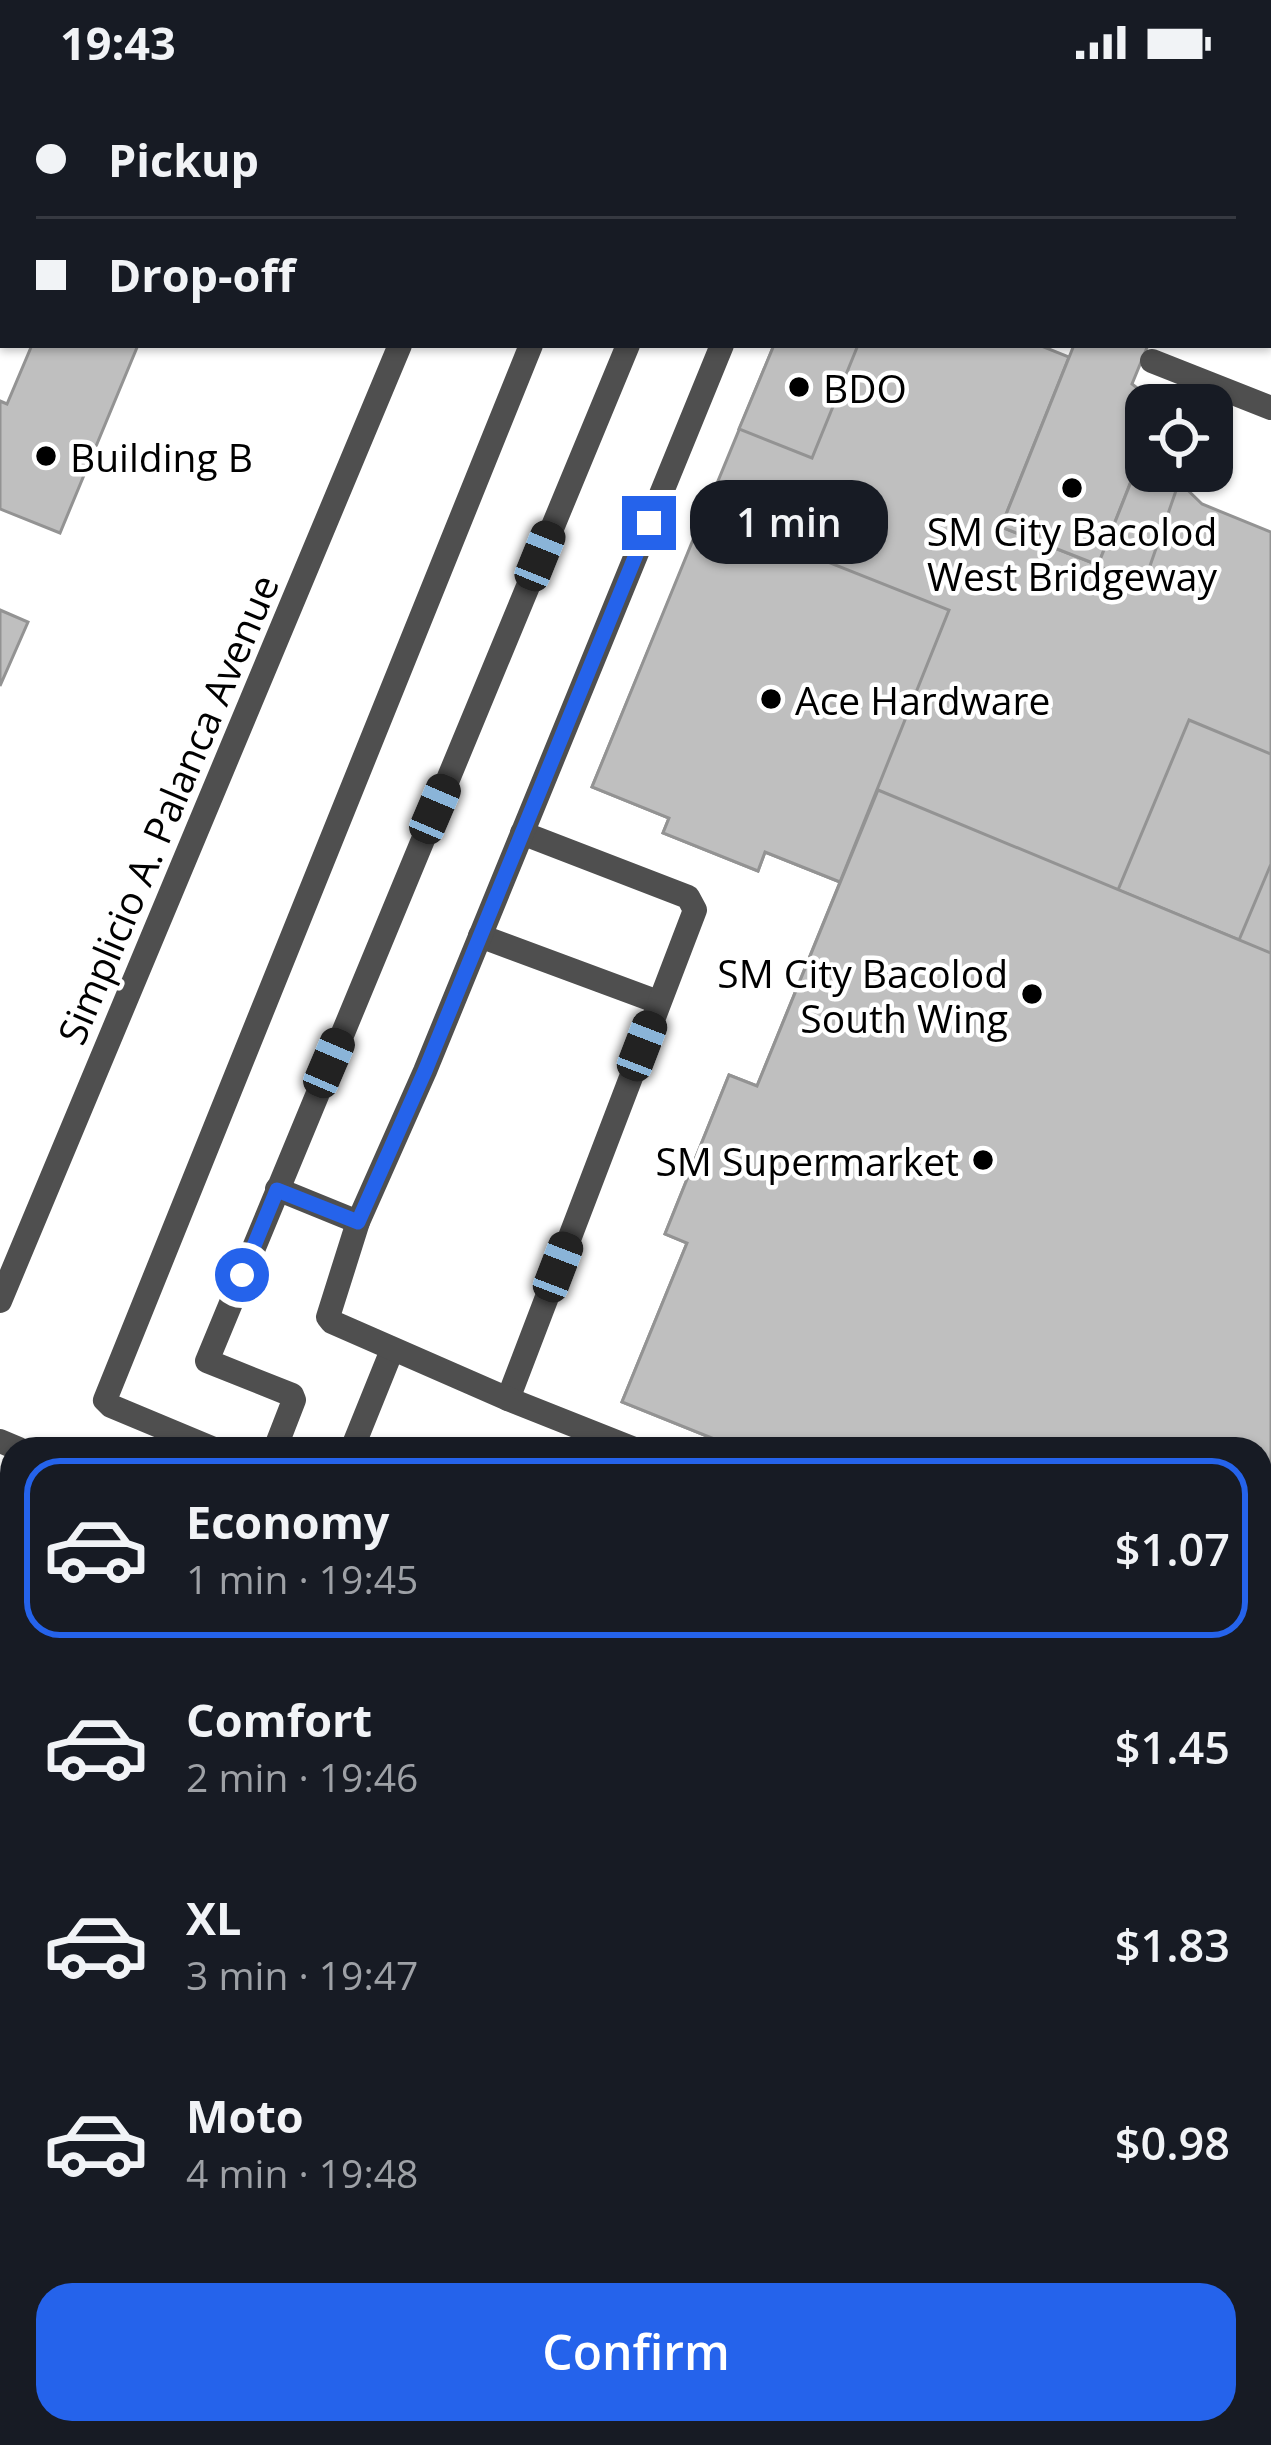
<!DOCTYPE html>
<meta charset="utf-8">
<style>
body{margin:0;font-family:"Open Sans",sans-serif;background:#242831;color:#f1f3f6;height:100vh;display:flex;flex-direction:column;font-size:45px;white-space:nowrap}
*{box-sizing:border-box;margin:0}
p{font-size:39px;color:#9ea1a6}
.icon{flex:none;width:66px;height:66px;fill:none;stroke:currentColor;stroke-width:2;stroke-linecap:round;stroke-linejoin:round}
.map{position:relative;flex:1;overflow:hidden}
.details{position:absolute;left:0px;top:1353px;width:1272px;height:1008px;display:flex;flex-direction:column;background:#171b24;border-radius:36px 36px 0 0;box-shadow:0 3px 9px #0004}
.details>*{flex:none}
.hud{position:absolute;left:0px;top:0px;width:1272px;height:264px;box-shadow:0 3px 9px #0004;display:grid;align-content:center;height:264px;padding:0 36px;background:#171b24}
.fabs{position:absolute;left:1125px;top:300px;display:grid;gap:24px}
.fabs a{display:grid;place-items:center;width:108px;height:108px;border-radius:24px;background:#171b24;box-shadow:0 3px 9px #0004;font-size:60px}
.end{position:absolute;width:54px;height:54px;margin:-27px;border:15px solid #2563eb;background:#fff;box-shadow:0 0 0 6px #fff}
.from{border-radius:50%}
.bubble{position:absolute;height:84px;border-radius:36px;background:#171b24;box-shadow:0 3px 9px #0004;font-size:39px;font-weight:600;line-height:84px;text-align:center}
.car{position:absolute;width:36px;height:72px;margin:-36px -18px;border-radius:15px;box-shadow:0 0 9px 3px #0007;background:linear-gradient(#222 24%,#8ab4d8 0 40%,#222 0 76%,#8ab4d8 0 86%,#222 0)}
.hud b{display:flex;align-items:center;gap:42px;height:114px;font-size:45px}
.hud b+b{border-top:3px solid #363941}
.hud i{width:30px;height:30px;background:#f1f3f6}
ul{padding:21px 0 0;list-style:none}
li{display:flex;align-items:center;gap:36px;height:180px;margin:0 24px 18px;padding:0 12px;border:6px solid transparent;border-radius:36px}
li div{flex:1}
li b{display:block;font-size:45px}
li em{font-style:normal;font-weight:600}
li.on{border-color:#2563eb}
li>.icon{width:108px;height:108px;stroke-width:1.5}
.primary-button{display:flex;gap:24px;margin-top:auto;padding:24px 36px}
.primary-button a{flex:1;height:138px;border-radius:36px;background:#2563eb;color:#fff;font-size:48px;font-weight:600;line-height:138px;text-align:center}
.status{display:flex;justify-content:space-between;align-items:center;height:84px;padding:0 60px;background:#171b24;direction:ltr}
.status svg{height:33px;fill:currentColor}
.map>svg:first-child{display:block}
</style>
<div class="status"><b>19:43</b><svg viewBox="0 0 49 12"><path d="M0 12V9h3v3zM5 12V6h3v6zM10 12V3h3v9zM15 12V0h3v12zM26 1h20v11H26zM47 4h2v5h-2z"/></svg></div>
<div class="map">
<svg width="1271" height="2361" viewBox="0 0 1271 2361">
<rect width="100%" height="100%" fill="#fff"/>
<g fill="#bfbfbf" stroke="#939393" stroke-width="3">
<path d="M 135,0 L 242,0 L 240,3 Z"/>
<path d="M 1180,0 L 1259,0 L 1179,3 Z"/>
<path d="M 32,261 L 138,261 L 60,449 L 0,425 L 0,317 L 7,320 Z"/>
<path d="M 774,261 L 1039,261 L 1069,273 L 1001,443 L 1098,481 L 1144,365 L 1146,387 L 1168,387 L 1202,420 L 1271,448 L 1271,1445 L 1260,1472 L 1260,1365 L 739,1365 L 622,1318 L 687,1159 L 665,1150 L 729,991 L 757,1002 L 840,798 L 765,768 L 758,787 L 663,749 L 669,734 L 592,703 Z"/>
<path d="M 774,261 L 858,261 L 812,374 L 739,345 Z"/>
<path d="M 1074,261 L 1148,261 L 1132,300 L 1159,321 L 1146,321 L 1146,359 L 1098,481 L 1001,443 Z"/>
<path d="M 1144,365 L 1146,387 L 1168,387 L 1179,398 L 1142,505 L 1098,481 Z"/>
<path d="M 704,429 L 949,526 L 840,798 L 765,768 L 758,787 L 663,749 L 669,734 L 592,703 Z"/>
<path d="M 0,526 L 28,538 L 0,602 Z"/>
<path d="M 1189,636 L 1271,670 L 1271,780 L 1239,856 L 1118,806 Z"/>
<path d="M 878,706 L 1271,869 L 1271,1445 L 1260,1472 L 1260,1365 L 739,1365 L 622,1318 L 687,1159 L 665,1150 L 729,991 L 757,1002 Z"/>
</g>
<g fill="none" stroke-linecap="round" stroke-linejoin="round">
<g stroke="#4f4f4f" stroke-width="24">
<path d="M 827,3 L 828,0"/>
<path d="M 1269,244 L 1271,245"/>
<path d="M 1152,277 L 1271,324"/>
<path d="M 480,852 L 658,918"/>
<path d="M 277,1105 L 358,1138"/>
<path d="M 508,1315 L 695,826 L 688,813 L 522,749"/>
<path d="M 214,1365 L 111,1322 L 105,1316 L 531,261"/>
<path d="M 275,1365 L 294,1316 L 292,1311 L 207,1277 L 628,261"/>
<path d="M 352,1365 L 392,1266"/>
<path d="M 634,1365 L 508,1315 L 332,1238 L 328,1233 L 358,1138 L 425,987 L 722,261"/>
<path d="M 1260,1607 L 1271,1579"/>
<path d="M 1260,1710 L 1271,1714"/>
</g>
<g stroke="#4f4f4f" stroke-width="24">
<path d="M 569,2349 L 585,2361"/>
<path d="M 327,2361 L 348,2349"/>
<path d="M 678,2361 L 695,2349"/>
</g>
<g stroke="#4f4f4f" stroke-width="24">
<path d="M 1024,0 L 1032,3"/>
<path d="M 508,3 L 510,0"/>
<path d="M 1269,100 L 1271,100"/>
<path d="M 0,1217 L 400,261"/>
<path d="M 0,1357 L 19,1365"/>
<path d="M 1260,1879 L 1271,1884"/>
</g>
</g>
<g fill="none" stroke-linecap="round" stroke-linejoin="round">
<path stroke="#2563eb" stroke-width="15" d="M 242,1191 L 277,1106 L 358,1138 L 425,987 L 649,439"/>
</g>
<g fill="#000" stroke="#fff" stroke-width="4.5">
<circle cx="799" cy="303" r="12"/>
<circle cx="46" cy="372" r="12"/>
<circle cx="1072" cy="404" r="12"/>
<circle cx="771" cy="615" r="12"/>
<circle cx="1032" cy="910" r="12"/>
<circle cx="983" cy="1076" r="12"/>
</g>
<g text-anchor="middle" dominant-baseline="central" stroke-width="9" stroke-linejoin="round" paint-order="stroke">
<g font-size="39" fill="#000" stroke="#fff" text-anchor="start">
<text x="823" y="303">BDO</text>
<text x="70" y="372">Building B</text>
<text x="1072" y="446" text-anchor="middle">SM City Bacolod<tspan x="1072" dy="45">West Bridgeway</tspan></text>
<text x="795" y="615">Ace Hardware</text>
<text x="1008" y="888" text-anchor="end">SM City Bacolod<tspan x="1008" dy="45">South Wing</tspan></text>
<text x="959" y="1076" text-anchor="end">SM Supermarket</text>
</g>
<g font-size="39" fill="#000" stroke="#fff">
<text transform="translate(167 725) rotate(-67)">Simplicio A. Palanca Avenue</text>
</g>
</g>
</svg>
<div class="fabs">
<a><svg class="icon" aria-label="locate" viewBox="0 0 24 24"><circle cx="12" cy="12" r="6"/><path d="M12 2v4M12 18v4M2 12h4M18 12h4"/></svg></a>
</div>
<i class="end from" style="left:242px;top:1191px"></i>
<i class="end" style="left:649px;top:439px"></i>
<div class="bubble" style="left:690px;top:396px;width:198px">1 min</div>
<i class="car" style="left:540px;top:472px;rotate:22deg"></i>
<i class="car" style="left:435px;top:725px;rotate:23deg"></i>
<i class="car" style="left:642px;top:962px;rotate:21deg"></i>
<i class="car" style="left:329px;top:979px;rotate:23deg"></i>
<i class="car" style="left:558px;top:1183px;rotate:21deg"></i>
<div class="hud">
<b><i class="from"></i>Pickup</b>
<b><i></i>Drop-off</b>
</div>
<section class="details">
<ul>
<li class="on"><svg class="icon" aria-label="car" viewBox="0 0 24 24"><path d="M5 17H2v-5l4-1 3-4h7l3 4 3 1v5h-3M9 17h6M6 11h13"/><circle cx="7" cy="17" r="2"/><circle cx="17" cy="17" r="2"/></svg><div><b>Economy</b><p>1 min · 19:45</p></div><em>$1.07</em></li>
<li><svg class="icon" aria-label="car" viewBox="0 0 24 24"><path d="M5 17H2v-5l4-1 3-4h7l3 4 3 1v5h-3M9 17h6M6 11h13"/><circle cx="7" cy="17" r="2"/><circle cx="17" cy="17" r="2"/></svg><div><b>Comfort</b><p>2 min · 19:46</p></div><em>$1.45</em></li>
<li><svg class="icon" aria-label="car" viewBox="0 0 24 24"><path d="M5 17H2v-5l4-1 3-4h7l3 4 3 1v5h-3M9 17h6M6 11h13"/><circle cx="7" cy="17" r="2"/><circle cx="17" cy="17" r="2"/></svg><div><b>XL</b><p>3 min · 19:47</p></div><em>$1.83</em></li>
<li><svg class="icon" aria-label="car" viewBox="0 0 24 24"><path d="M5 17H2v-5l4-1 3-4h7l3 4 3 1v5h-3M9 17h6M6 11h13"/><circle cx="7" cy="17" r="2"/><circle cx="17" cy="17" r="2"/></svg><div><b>Moto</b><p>4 min · 19:48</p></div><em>$0.98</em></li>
</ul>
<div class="primary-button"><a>Confirm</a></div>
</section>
</div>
